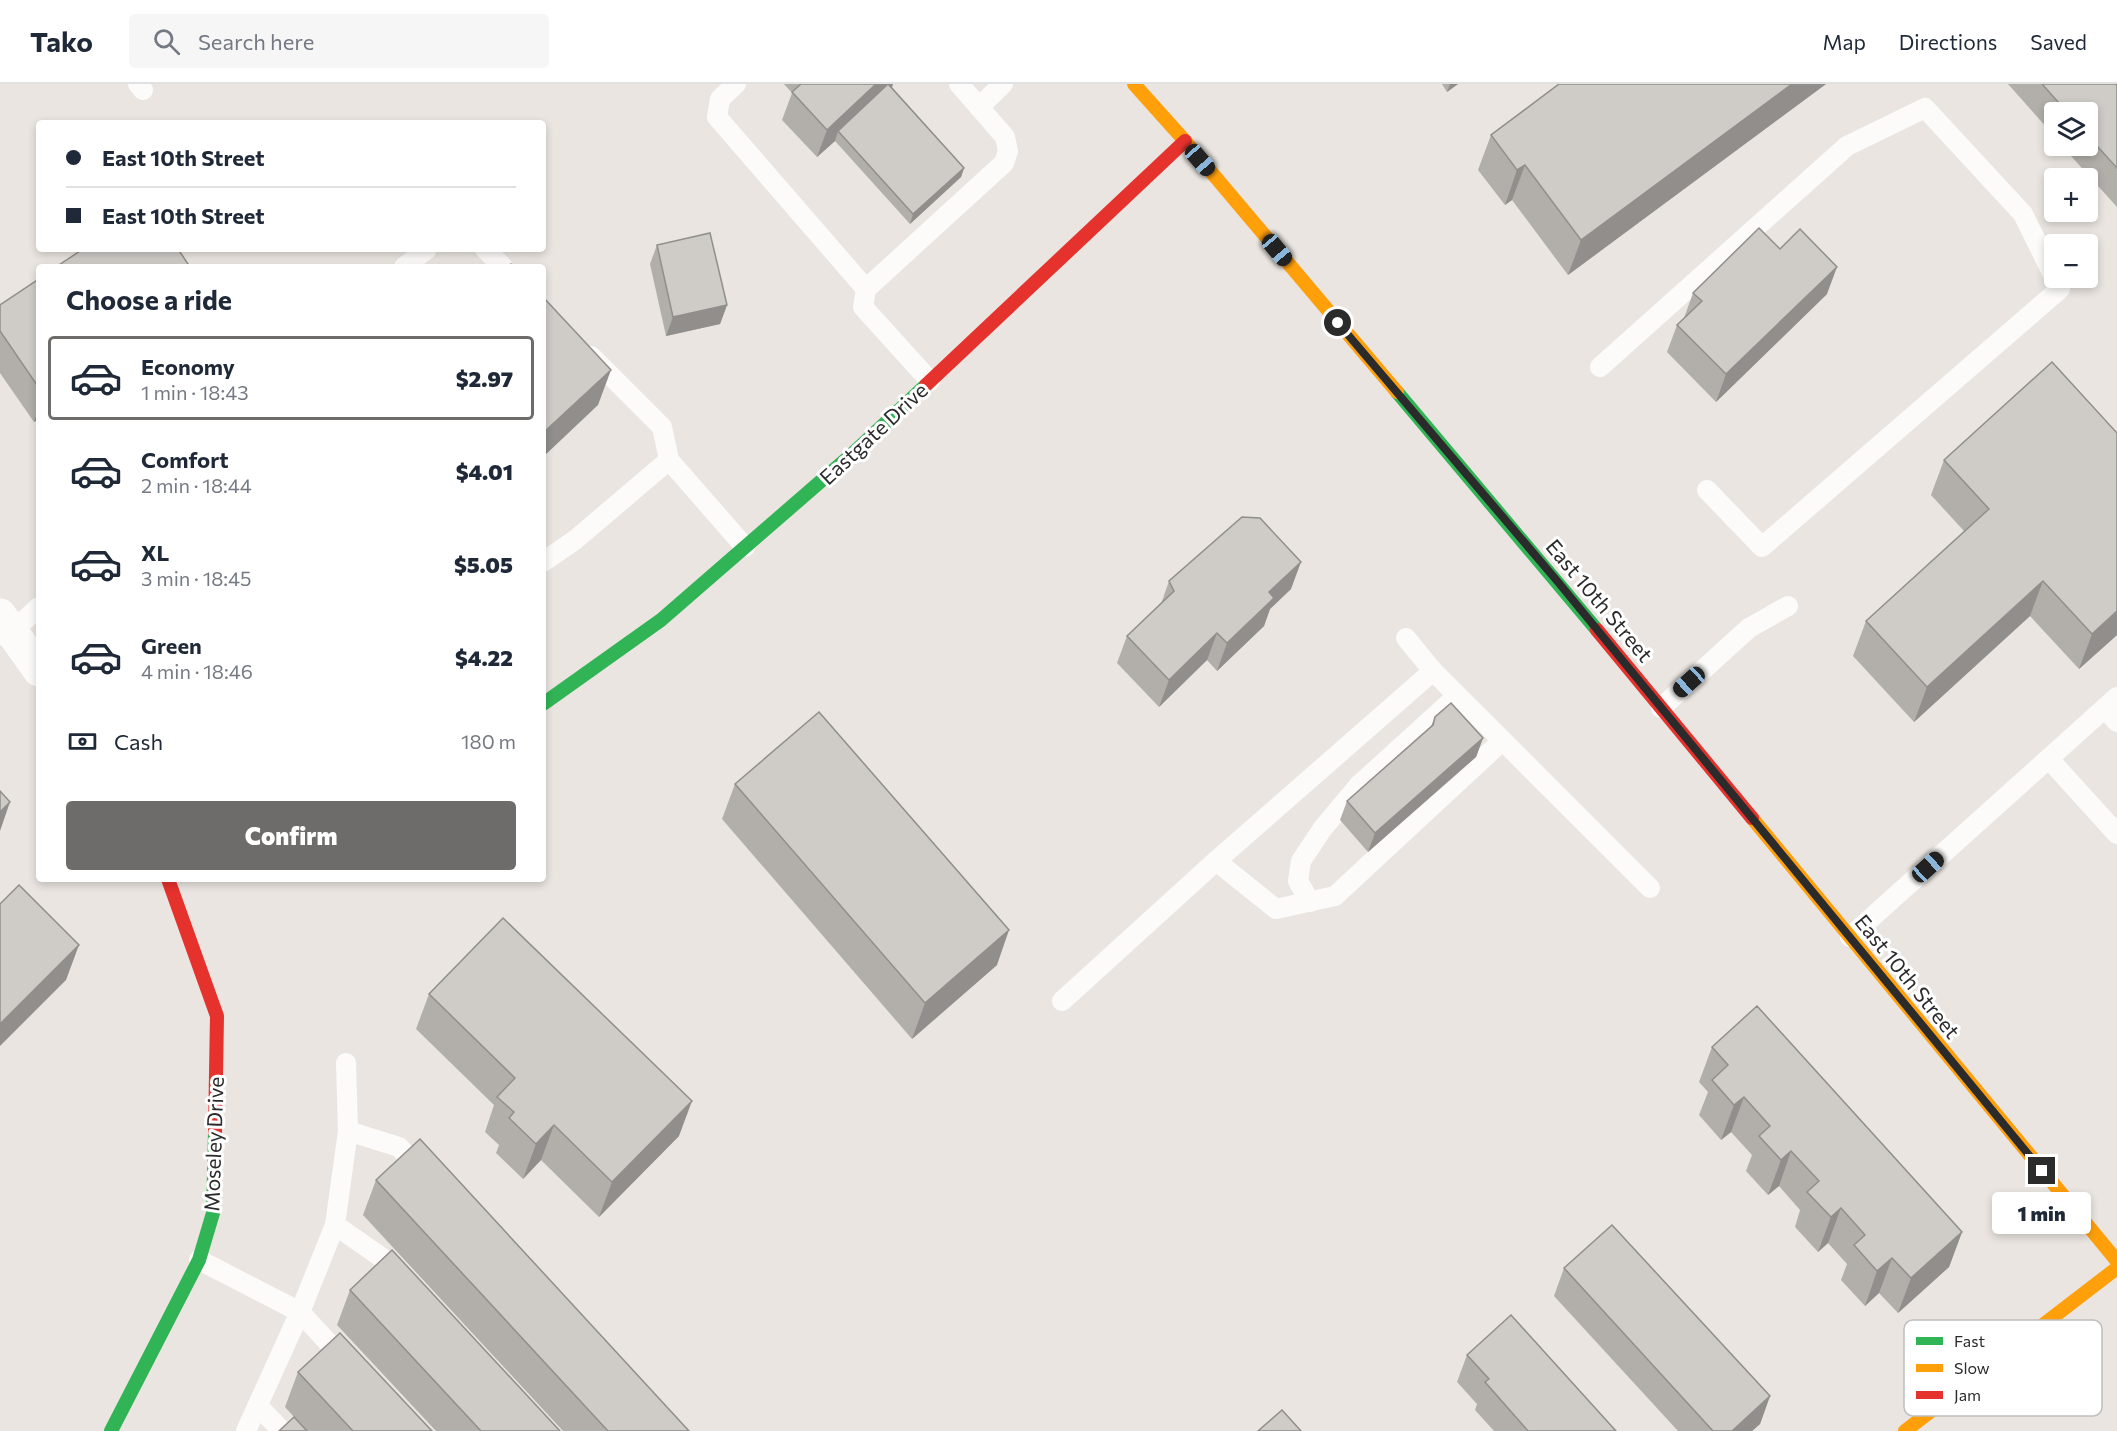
<!DOCTYPE html>
<meta charset="utf-8">
<style>
body{margin:0;font-family:Commissioner,sans-serif;background:#f6f6f7;color:#1f2937;height:100vh;display:flex;flex-direction:column;font-size:22px;white-space:nowrap}
*{box-sizing:border-box;margin:0}
p{font-size:20px;color:#747a83}
.icon{flex:none;width:33px;height:33px;fill:none;stroke:currentColor;stroke-width:2;stroke-linecap:round;stroke-linejoin:round}
.map{position:relative;flex:1;overflow:hidden}
.side{position:absolute;left:36px;top:180px;width:510px;height:618px;display:flex;flex-direction:column;background:#fff;border-radius:6px;box-shadow:0 3px 9px #0003}
.side>*{flex:none}
.banner{position:absolute;left:36px;top:36px;width:510px;height:132px;border-radius:6px;box-shadow:0 3px 9px #0003;display:grid;align-content:center;height:132px;padding:0 30px;background:#fff}
.fabs{position:absolute;left:2044px;top:18px;display:grid;gap:12px}
.fabs a{display:grid;place-items:center;width:54px;height:54px;border-radius:6px;background:#fff;box-shadow:0 3px 9px #0003;font-size:30px}
.end{position:absolute;width:27px;height:27px;margin:-14px;border:8px solid #2b2b2b;background:#fff;box-shadow:0 0 0 3px #fff}
.from{border-radius:50%}
.bubble{position:absolute;height:42px;border-radius:6px;background:#fff;box-shadow:0 3px 9px #0003;font-size:20px;font-weight:800;line-height:42px;text-align:center}
.car{position:absolute;width:18px;height:36px;margin:-18px -9px;border-radius:8px;box-shadow:0 0 4px 2px #0007;background:linear-gradient(#222 24%,#8ab4d8 0 40%,#222 0 76%,#8ab4d8 0 86%,#222 0)}
.banner b{display:flex;align-items:center;gap:21px;height:57px;font-size:22px}
.banner b+b{border-top:2px solid #e0e1e3}
.banner i{width:15px;height:15px;background:#1f2937}
ul{padding:0;list-style:none}
li{display:flex;align-items:center;gap:18px;height:84px;margin:0 12px 9px;padding:0 18px;border:3px solid transparent;border-radius:6px}
li div{flex:1}
li b{display:block;font-size:22px}
li em{font-style:normal;font-weight:800}
li.selected{border-color:#6e6c6a}
li>.icon{width:54px;height:54px;stroke-width:1.5}
h2{padding:0 30px;font-size:27px;line-height:72px}
.pay{display:flex;align-items:center;gap:15px;height:66px;padding:0 30px;font-size:22px}
.pay p{margin-inline-start:auto}
.cta{display:flex;gap:12px;margin-top:auto;padding:12px 30px}
.cta a{flex:1;height:69px;border-radius:6px;background:#6e6c6a;color:#fff;font-size:24px;font-weight:800;line-height:69px;text-align:center}
header{display:flex;align-items:center;gap:36px;box-sizing:border-box;height:84px;padding:0 30px;background:#fff;border-bottom:2px solid #e0e1e3}
header strong{font-size:28px}
nav{display:flex;gap:33px;margin-inline-start:auto;font-size:21px}
.search{width:420px;height:54px;background:#f6f6f7;display:flex;align-items:center;gap:15px;box-sizing:border-box;padding:0 21px;border-radius:6px;color:#747a83;font-size:22px}
.map>svg:first-child{display:block}
</style>
<header>
<strong>Tako</strong>
<div class="search"><svg class="icon" aria-label="search" viewBox="0 0 24 24"><circle cx="10" cy="10" r="6"/><path d="M15 15l6 6"/></svg>Search here</div>
<nav><a>Map</a><a>Directions</a><a>Saved</a></nav>
</header>
<div class="map">
<svg width="2117" height="1347" viewBox="0 0 2117 1347">
<rect width="100%" height="100%" fill="#eae5e0"/>
<g fill="none" stroke-linecap="round" stroke-linejoin="round">
<g stroke="#fcfbfa" stroke-width="20">
<path d="M 138,0 L 143,6"/>
<path d="M 736,0 L 720,15 L 717,33 L 866,205"/>
<path d="M 979,23 L 1003,0"/>
<path d="M 485,165 L 503,183"/>
<path d="M 404,183 L 427,165"/>
<path d="M 591,272 L 662,343 L 669,376"/>
<path d="M 1600,283 L 1847,62 L 1925,24 L 2023,130 L 2060,205 L 1762,463 L 1707,406"/>
<path d="M 930,297 L 863,223 L 866,205 L 1004,79 L 1008,67 L 1005,53 L 959,0"/>
<path d="M 543,478 L 575,456 L 669,376 L 745,463"/>
<path d="M 6,553 L 39,523"/>
<path d="M 1433,587 L 1650,804"/>
<path d="M 1661,624 L 1749,544 L 1788,522"/>
<path d="M 2105,624 L 2117,638"/>
<path d="M 2049,675 L 2117,750"/>
<path d="M 1216,777 L 1276,825 L 1335,812 L 1502,657"/>
<path d="M 1310,818 L 1298,797 L 1301,777 L 1323,744 L 1359,701 L 1457,612"/>
<path d="M 1850,853 L 2117,613"/>
<path d="M 1062,917 L 1216,777 L 1433,587 L 1406,554"/>
<path d="M 346,979 L 348,1047"/>
<path d="M 335,1141 L 381,1173 L 400,1193"/>
<path d="M 199,1176 L 300,1228 L 347,1279"/>
<path d="M 258,1322 L 282,1347"/>
<path d="M 246,1347 L 300,1228 L 335,1141 L 348,1047 L 399,1063 L 423,1089"/>
</g>
<path stroke="#fcfbfa" stroke-width="33" d="M 0,531 L 39,586"/>
<g stroke="#30b455" stroke-width="14">
<path d="M 1397,308 L 1597,546"/>
<path d="M 543,620 L 661,536 L 851,371 L 926,301"/>
<path d="M 111,1347 L 199,1176 L 213,1129 L 215,1048"/>
</g>
<g stroke="#ff9f0a" stroke-width="14">
<path d="M 1134,0 L 1185,57 L 1397,308"/>
<path d="M 1752,734 L 2117,1177"/>
<path d="M 1905,1347 L 2117,1184"/>
</g>
<g stroke="#e5322d" stroke-width="14">
<path d="M 926,301 L 1185,57"/>
<path d="M 1597,546 L 1752,734"/>
<path d="M 168,795 L 217,932 L 215,1048"/>
</g>
</g>
<g fill="#b2afab">
<path d="M 784,0 L 893,0 L 892,3 L 964,84 L 961,93 L 910,140 L 835,57 L 817,73 L 782,36 L 792,9 Z"/>
<path d="M 1442,0 L 1458,0 L 1447,8 Z"/>
<path d="M 1826,0 L 1568,191 L 1512,116 L 1505,121 L 1478,86 L 1491,51 Z"/>
<path d="M 2008,0 L 2116,0 L 2117,2 L 2117,123 L 2062,62 L 2088,62 L 2088,28 L 2055,28 L 2055,53 Z"/>
<path d="M 657,161 L 727,221 L 720,240 L 666,252 L 650,180 Z"/>
<path d="M 39,195 L 39,335 L 34,338 L 0,289 L 0,221 Z"/>
<path d="M 1693,209 L 1827,210 L 1716,318 L 1667,268 L 1677,241 L 1684,234 Z"/>
<path d="M 1944,376 L 2117,551 L 2079,585 L 2030,532 L 1914,638 L 1853,572 L 1866,537 L 1964,447 L 1931,411 Z"/>
<path d="M 1169,497 L 1291,505 L 1270,525 L 1264,542 L 1217,587 L 1207,576 L 1159,623 L 1117,579 L 1127,552 L 1161,520 Z"/>
<path d="M 1435,633 L 1483,654 L 1476,673 L 1368,768 L 1340,736 L 1347,717 L 1431,642 Z"/>
<path d="M 735,700 L 997,881 L 912,955 L 722,735 Z"/>
<path d="M 429,910 L 679,1052 L 599,1133 L 541,1076 L 523,1095 L 496,1069 L 499,1061 L 485,1048 L 494,1021 L 416,945 Z"/>
<path d="M 1712,963 L 1962,1148 L 1949,1183 L 1898,1229 L 1879,1209 L 1865,1222 L 1841,1196 L 1847,1180 L 1828,1159 L 1818,1168 L 1795,1143 L 1800,1126 L 1779,1102 L 1768,1111 L 1746,1087 L 1752,1071 L 1731,1048 L 1721,1056 L 1699,1031 L 1708,1008 L 1699,998 Z"/>
<path d="M 376,1096 L 689,1347 L 563,1347 L 363,1131 Z"/>
<path d="M 1564,1184 L 1770,1312 L 1760,1340 L 1752,1347 L 1678,1347 L 1554,1212 Z"/>
<path d="M 350,1206 L 560,1347 L 436,1347 L 337,1241 Z"/>
<path d="M 1467,1271 L 1616,1347 L 1494,1347 L 1475,1326 L 1477,1320 L 1457,1298 Z"/>
<path d="M 298,1288 L 432,1347 L 307,1347 L 285,1323 Z"/>
</g>
<g fill="#918e8b">
<path d="M 876,0 L 893,0 L 892,3 L 838,47 L 835,57 L 817,73 L 827,46 Z"/>
<path d="M 1450,0 L 1458,0 L 1447,8 Z"/>
<path d="M 1792,0 L 1826,0 L 1568,191 L 1581,156 Z"/>
<path d="M 1525,81 L 1512,116 L 1505,121 L 1517,86 Z"/>
<path d="M 964,84 L 961,93 L 910,140 L 913,130 Z"/>
<path d="M 1837,183 L 1827,210 L 1716,318 L 1726,290 Z"/>
<path d="M 727,221 L 720,240 L 666,252 L 673,233 Z"/>
<path d="M 611,286 L 598,321 L 543,373 L 543,349 Z"/>
<path d="M 39,324 L 39,335 L 34,338 Z"/>
<path d="M 1301,478 L 1291,505 L 1270,525 L 1264,542 L 1217,587 L 1227,559 L 1269,508 Z"/>
<path d="M 2043,497 L 2030,532 L 1914,638 L 1927,603 Z"/>
<path d="M 2117,527 L 2117,551 L 2079,585 L 2092,550 Z"/>
<path d="M 1217,549 L 1207,576 L 1159,623 L 1169,596 Z"/>
<path d="M 1483,654 L 1476,673 L 1368,768 L 1375,749 Z"/>
<path d="M 10,718 L 0,747 L 0,728 Z"/>
<path d="M 1009,846 L 997,881 L 912,955 L 925,919 Z"/>
<path d="M 79,861 L 66,896 L 0,962 L 0,940 Z"/>
<path d="M 1744,1013 L 1731,1048 L 1721,1056 L 1734,1021 Z"/>
<path d="M 692,1017 L 679,1052 L 599,1133 L 612,1098 Z"/>
<path d="M 554,1041 L 541,1076 L 523,1095 L 536,1060 Z"/>
<path d="M 1791,1067 L 1779,1102 L 1768,1111 L 1781,1076 Z"/>
<path d="M 1841,1124 L 1828,1159 L 1818,1168 L 1831,1133 Z"/>
<path d="M 1962,1148 L 1949,1183 L 1898,1229 L 1911,1194 Z"/>
<path d="M 1892,1174 L 1879,1209 L 1865,1222 L 1877,1187 Z"/>
<path d="M 1770,1312 L 1760,1340 L 1752,1347 L 1732,1347 Z"/>
</g>
<g fill="#cfcbc7" stroke="#918e8b" stroke-width="1.5">
<path d="M 801,0 L 876,0 L 827,46 L 792,8 Z"/>
<path d="M 888,0 L 964,84 L 913,130 L 838,47 Z"/>
<path d="M 1559,0 L 1792,0 L 1581,156 L 1525,81 L 1517,86 L 1491,51 Z"/>
<path d="M 2042,0 L 2116,0 L 2117,2 L 2117,84 L 2088,52 L 2088,28 L 2067,28 Z"/>
<path d="M 1759,144 L 1780,165 L 1800,145 L 1837,183 L 1726,290 L 1677,241 L 1702,217 L 1693,209 Z"/>
<path d="M 710,149 L 727,221 L 673,233 L 657,161 Z"/>
<path d="M 83,165 L 178,165 L 190,183 L 56,183 Z"/>
<path d="M 511,180 L 515,183 L 508,183 Z"/>
<path d="M 39,195 L 39,304 L 0,247 L 0,221 Z"/>
<path d="M 543,213 L 611,286 L 543,349 Z"/>
<path d="M 2052,278 L 2117,349 L 2117,527 L 2092,550 L 2043,497 L 1927,603 L 1866,537 L 1989,425 L 1944,376 Z"/>
<path d="M 1242,433 L 1260,434 L 1301,478 L 1269,508 L 1274,514 L 1227,559 L 1217,549 L 1169,596 L 1127,552 L 1174,507 L 1169,497 Z"/>
<path d="M 1451,619 L 1483,654 L 1375,749 L 1347,717 L 1433,641 L 1435,633 Z"/>
<path d="M 819,628 L 1009,846 L 925,919 L 735,700 Z"/>
<path d="M 0,707 L 10,718 L 0,728 Z"/>
<path d="M 19,801 L 79,861 L 0,940 L 0,820 Z"/>
<path d="M 503,834 L 692,1017 L 612,1098 L 554,1041 L 536,1060 L 509,1034 L 514,1028 L 497,1013 L 515,994 L 429,910 Z"/>
<path d="M 1757,922 L 1962,1148 L 1911,1194 L 1892,1174 L 1877,1187 L 1854,1161 L 1865,1151 L 1841,1124 L 1831,1133 L 1807,1108 L 1819,1097 L 1791,1067 L 1781,1076 L 1759,1052 L 1770,1042 L 1744,1013 L 1734,1021 L 1712,996 L 1728,981 L 1712,963 Z"/>
<path d="M 420,1055 L 689,1347 L 608,1347 L 376,1096 Z"/>
<path d="M 1612,1141 L 1770,1312 L 1732,1347 L 1713,1347 L 1564,1184 Z"/>
<path d="M 392,1166 L 560,1347 L 481,1347 L 350,1206 Z"/>
<path d="M 1511,1231 L 1616,1347 L 1528,1347 L 1485,1298 L 1489,1295 L 1467,1271 Z"/>
<path d="M 340,1249 L 432,1347 L 353,1347 L 298,1288 Z"/>
<path d="M 1282,1326 L 1301,1347 L 1258,1347 Z"/>
<path d="M 294,1333 L 307,1347 L 279,1347 Z"/>
</g>
<g fill="none" stroke-linecap="round" stroke-linejoin="round">
<path stroke="#2b2b2b" stroke-width="8" d="M 1338,239 L 1558,498 L 2042,1087"/>
</g>
<g text-anchor="middle" dominant-baseline="central" stroke-width="6" stroke-linejoin="round" paint-order="stroke">
<g font-size="21" fill="#2b2b2b" stroke="#fff">
<text transform="translate(873 349) rotate(-43)">Eastgate Drive</text>
<text transform="translate(1600 516) rotate(50)">East 10th Street</text>
<text transform="translate(1908 892) rotate(51)">East 10th Street</text>
<text transform="translate(213 1060) rotate(-88)">Moseley Drive</text>
</g>
</g>
<rect x="1904" y="1236" width="198" height="96" rx="9" fill="#fff" stroke="#bfbfbf" stroke-width="1.5"/>
<rect x="1916" y="1253" width="27" height="8" fill="#30b455"/>
<rect x="1916" y="1280" width="27" height="8" fill="#ff9f0a"/>
<rect x="1916" y="1307" width="27" height="8" fill="#e5322d"/>
<g font-size="16" fill="#2b2b2b">
<text x="1954" y="1263">Fast</text>
<text x="1954" y="1290">Slow</text>
<text x="1954" y="1317">Jam</text>
</g>
</svg>
<div class="fabs">
<a><svg class="icon" aria-label="layers" viewBox="0 0 24 24"><path d="M12 4l9 5-9 5-9-5zM3 14l9 5 9-5"/></svg></a>
<a>+</a>
<a>−</a>
</div>
<i class="end from" style="left:1338px;top:239px"></i>
<i class="end" style="left:2042px;top:1087px"></i>
<div class="bubble" style="left:1992px;top:1108px;width:99px">1 min</div>
<i class="car" style="left:1200px;top:76px;rotate:139deg"></i>
<i class="car" style="left:1277px;top:166px;rotate:140deg"></i>
<i class="car" style="left:1689px;top:598px;rotate:228deg"></i>
<i class="car" style="left:1928px;top:783px;rotate:48deg"></i>
<div class="banner">
<b><i class="from"></i>East 10th Street</b>
<b><i></i>East 10th Street</b>
</div>
<section class="side">
<h2>Choose a ride</h2>
<ul>
<li class="selected"><svg class="icon" aria-label="car" viewBox="0 0 24 24"><path d="M5 17H2v-5l4-1 3-4h7l3 4 3 1v5h-3M9 17h6M6 11h13"/><circle cx="7" cy="17" r="2"/><circle cx="17" cy="17" r="2"/></svg><div><b>Economy</b><p>1 min · 18:43</p></div><em>$2.97</em></li>
<li><svg class="icon" aria-label="car" viewBox="0 0 24 24"><path d="M5 17H2v-5l4-1 3-4h7l3 4 3 1v5h-3M9 17h6M6 11h13"/><circle cx="7" cy="17" r="2"/><circle cx="17" cy="17" r="2"/></svg><div><b>Comfort</b><p>2 min · 18:44</p></div><em>$4.01</em></li>
<li><svg class="icon" aria-label="car" viewBox="0 0 24 24"><path d="M5 17H2v-5l4-1 3-4h7l3 4 3 1v5h-3M9 17h6M6 11h13"/><circle cx="7" cy="17" r="2"/><circle cx="17" cy="17" r="2"/></svg><div><b>XL</b><p>3 min · 18:45</p></div><em>$5.05</em></li>
<li><svg class="icon" aria-label="car" viewBox="0 0 24 24"><path d="M5 17H2v-5l4-1 3-4h7l3 4 3 1v5h-3M9 17h6M6 11h13"/><circle cx="7" cy="17" r="2"/><circle cx="17" cy="17" r="2"/></svg><div><b>Green</b><p>4 min · 18:46</p></div><em>$4.22</em></li>
</ul>
<div class="pay"><svg class="icon" aria-label="cash" viewBox="0 0 24 24"><path d="M3 7h18v10H3z"/><circle cx="12" cy="12" r="2"/></svg>Cash<p>180 m</p></div>
<div class="cta"><a>Confirm</a></div>
</section>
</div>
